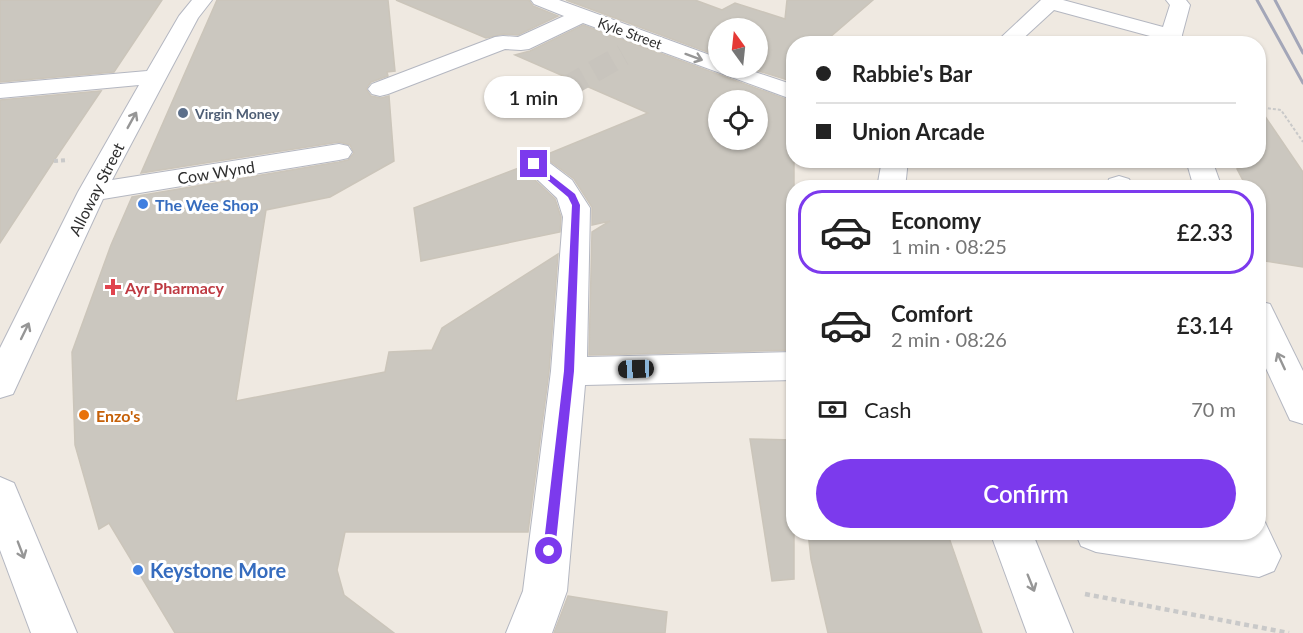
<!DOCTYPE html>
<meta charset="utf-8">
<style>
body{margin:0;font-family:Lato,sans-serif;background:#f6f6f6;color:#222;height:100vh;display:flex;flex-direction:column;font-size:22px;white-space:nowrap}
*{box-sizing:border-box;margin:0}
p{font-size:20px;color:#767676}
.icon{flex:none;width:33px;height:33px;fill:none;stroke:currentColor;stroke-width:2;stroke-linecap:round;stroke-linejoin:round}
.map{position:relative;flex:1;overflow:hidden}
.side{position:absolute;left:786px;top:180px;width:480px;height:360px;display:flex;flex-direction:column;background:#fff;border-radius:24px;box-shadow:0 2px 4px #0004}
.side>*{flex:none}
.banner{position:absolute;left:786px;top:36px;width:480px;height:132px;border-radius:24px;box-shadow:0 2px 4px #0004;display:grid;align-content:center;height:132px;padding:0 30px;background:#fff}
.needle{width:39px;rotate:345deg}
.buttons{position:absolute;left:708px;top:18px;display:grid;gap:12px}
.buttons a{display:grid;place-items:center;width:60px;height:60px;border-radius:50%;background:#fff;box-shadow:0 2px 4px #0004;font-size:30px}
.end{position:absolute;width:27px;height:27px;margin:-14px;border:8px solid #7c3aed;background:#fff;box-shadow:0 0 0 3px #fff}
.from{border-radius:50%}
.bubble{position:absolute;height:42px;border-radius:21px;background:#fff;box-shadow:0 2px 4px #0004;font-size:20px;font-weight:600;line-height:42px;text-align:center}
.car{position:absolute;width:18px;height:36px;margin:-18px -9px;border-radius:8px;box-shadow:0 0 4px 2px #0007;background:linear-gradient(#222 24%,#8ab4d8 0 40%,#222 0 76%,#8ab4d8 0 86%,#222 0)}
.banner b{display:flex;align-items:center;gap:21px;height:57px;font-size:22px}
.banner b+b{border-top:2px solid #e0e0e0}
.banner i{width:15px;height:15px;background:#222}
ul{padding:10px 0 0;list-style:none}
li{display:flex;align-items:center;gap:18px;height:84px;margin:0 12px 9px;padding:0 18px;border:3px solid transparent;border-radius:24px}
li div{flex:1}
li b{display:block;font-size:22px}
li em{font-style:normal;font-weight:600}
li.on{border-color:#7c3aed}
li>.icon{width:54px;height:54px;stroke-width:1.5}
.pay{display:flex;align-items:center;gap:15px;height:66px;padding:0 30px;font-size:22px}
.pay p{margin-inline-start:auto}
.button{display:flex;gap:12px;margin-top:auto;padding:12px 30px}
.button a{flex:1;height:69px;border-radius:36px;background:#7c3aed;color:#fff;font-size:24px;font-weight:600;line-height:69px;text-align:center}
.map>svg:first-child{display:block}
</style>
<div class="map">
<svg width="1303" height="633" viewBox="0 0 1303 633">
<rect width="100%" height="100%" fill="#efe9e1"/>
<g fill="#cbc7bf" stroke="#cbc5ba" stroke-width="1.5" fill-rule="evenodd">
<path d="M 0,0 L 162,0 L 114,72 L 0,82 Z"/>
<path d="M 217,0 L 388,0 L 395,71 L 387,72 L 388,76 L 371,82 L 366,89 L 371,96 L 381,98 L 389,96 L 394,161 L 330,197 L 266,210 L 236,401 L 385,372 L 389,352 L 432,350 L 442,328 L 558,254 L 549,371 L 528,532 L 345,532 L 337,570 L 344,595 L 394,633 L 175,633 L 109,523 L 99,529 L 75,445 L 72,352 L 111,245 L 132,197 L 339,162 L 348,160 L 354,153 L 350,145 L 339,142 L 141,173 Z"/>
<path d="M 396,0 L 529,0 L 533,6 L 558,16 L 518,35 L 503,34 L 486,38 Z"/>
<path d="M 566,0 L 695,0 L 722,10 L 735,3 L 785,19 L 787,0 L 873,0 L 822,44 L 794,44 L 794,82 L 749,68 L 758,68 L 758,28 L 718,28 L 718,56 Z"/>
<path d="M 583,25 L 794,102 L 794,350 L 589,355 L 592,232 L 610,221 L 592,225 L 592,207 L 574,179 L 543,156 L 648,113 L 515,55 L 530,51 ZM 718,100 L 758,100 L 758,140 L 718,140 Z"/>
<path d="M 101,91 L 53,162 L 0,243 L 0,100 Z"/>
<path d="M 1258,106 L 1303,172 L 1303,267 L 1265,261 L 1258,249 L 1258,188 L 1247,188 L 1237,169 L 1258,162 Z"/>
<path d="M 521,167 L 555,199 L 561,217 L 560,232 L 421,261 L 414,208 Z"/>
<path d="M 750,439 L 794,440 L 794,579 L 772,581 Z"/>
<path d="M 808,532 L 947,532 L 982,633 L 828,633 L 811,559 Z"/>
<path d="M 568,596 L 667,612 L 665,633 L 554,633 Z"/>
</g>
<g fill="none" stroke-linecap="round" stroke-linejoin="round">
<path stroke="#c8c4bd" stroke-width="22" stroke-dasharray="22 11" stroke-linecap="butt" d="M 565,88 L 623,55"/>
<g stroke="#b4b7c1" stroke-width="2">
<g id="minor">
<path d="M 192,0 L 212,0 L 198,18 L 112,180 L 339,144 L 348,146 L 352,152 L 348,158 L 339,160 L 103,199 L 13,394 L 0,398 L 0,348 L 78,192 L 139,85 L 0,98 L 0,84 L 147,71 L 179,16 Z"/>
<path d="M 531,0 L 559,0 L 718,58 L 718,68 L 743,68 L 794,85 L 794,100 L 583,23 L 529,49 L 521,50 L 505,49 L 388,94 L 380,96 L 372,94 L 368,89 L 372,84 L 495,37 L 503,36 L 518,37 L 564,16 L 534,4 Z"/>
<path d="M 1041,0 L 1063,0 L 1163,27 L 1170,5 L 1166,0 L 1186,0 L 1190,5 L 1182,35 L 1183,44 L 1161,44 L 1161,39 L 1054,10 L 1017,44 L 994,44 Z"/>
<path d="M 534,156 L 543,158 L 572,180 L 590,208 L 587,357 L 794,352 L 794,380 L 585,385 L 567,591 L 552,633 L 506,633 L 523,591 L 551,371 L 563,217 L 557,198 L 521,164 L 525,158 Z"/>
<path d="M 882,160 L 908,160 L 905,188 L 877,188 Z"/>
<path d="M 1186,160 L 1212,160 L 1222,188 L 1194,188 Z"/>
<path d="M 1119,176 L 1129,179 L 1134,188 L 1106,188 L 1109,179 Z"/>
<path d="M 1258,301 L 1270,304 L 1303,371 L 1303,424 L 1290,420 L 1258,351 Z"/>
<path d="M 0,477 L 14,483 L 77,633 L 31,633 L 0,550 Z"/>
<path d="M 1258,516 L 1263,518 L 1281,556 L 1274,571 L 1259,577 L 1096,552 L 1081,546 L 1075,532 L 1258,532 Z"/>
<path d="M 990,532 L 1032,532 L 1073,633 L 1027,633 Z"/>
</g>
</g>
<path stroke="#c9c9c9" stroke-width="2" stroke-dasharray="3 2" stroke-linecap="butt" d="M 1258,107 L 1281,110 L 1303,142"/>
<path stroke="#c9c9c9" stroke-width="4" stroke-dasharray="4 3" stroke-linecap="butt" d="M 54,161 L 68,160"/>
<path stroke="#c9c9c9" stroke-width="4.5" stroke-dasharray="5 4" stroke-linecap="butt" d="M 1085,594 L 1289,633"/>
<use href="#minor" fill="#fff" fill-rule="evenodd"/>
<g stroke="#a3a6b8" stroke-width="3">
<path d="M 1257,0 L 1303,83"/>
<path d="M 1275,0 L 1303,53"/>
</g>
</g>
<defs><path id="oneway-shaft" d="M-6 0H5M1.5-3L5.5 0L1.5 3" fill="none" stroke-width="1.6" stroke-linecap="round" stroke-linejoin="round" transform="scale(1.5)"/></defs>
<g stroke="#969696">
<use href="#oneway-shaft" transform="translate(694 57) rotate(20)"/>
<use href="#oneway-shaft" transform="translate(132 120) rotate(-61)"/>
<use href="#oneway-shaft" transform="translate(25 331) rotate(-64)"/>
<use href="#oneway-shaft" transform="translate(1281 361) rotate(-115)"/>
<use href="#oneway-shaft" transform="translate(21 550) rotate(69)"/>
<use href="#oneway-shaft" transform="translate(1031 583) rotate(68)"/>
</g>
<path fill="#7c3aed" d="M 534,162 L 575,194 L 580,205 L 574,371 L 555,551 L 553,556 L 549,558 L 545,556 L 543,551 L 564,371 L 572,205 L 568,197 L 531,166 L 530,164 Z"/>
<circle fill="#5c6f8a" stroke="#fff" stroke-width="2" cx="183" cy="113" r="6"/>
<g fill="#3f7fe0" stroke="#fff" stroke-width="2">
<circle cx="143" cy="204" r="6"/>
<circle cx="138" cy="570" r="6"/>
</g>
<path fill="#e0444e" stroke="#fff" stroke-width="2" d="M110 278h6v6h6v6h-6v6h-6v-6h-6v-6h6z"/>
<circle fill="#e8710a" stroke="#fff" stroke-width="2" cx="84" cy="415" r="6"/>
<g text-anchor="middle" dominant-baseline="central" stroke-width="6" stroke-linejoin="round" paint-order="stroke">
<g font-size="14" fill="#2e2e2e" stroke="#fff">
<text transform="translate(630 33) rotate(20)">Kyle Street</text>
</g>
<g font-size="14" font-weight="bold" fill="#4e5e75" stroke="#fff" text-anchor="start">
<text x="195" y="113">Virgin Money</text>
</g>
<g font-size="16" fill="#2e2e2e" stroke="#fff">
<text transform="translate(216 172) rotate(-9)">Cow Wynd</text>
<text transform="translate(96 189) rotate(-63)">Alloway Street</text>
</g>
<g font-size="16" font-weight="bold" fill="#366cbe" stroke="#fff" text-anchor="start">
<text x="155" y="204">The Wee Shop</text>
</g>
<g font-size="16" font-weight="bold" fill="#be3a42" stroke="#fff" text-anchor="start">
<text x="125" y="287">Ayr Pharmacy</text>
</g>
<g font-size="16" font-weight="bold" fill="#c56008" stroke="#fff" text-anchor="start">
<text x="96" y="415">Enzo's</text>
</g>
<g font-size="20" font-weight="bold" fill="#366cbe" stroke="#fff" text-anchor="start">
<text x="150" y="570">Keystone More</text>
</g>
</g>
</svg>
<div class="buttons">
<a><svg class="needle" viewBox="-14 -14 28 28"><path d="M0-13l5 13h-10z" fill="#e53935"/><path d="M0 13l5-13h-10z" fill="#767676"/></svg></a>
<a><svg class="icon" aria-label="locate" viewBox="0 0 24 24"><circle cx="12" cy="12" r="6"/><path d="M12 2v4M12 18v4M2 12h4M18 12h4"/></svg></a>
</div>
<i class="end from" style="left:549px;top:551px"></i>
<i class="end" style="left:534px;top:164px"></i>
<div class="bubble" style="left:484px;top:76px;width:99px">1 min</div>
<i class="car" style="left:636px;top:369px;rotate:268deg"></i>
<div class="banner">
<b><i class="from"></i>Rabbie's Bar</b>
<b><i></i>Union Arcade</b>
</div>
<section class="side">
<ul>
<li class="on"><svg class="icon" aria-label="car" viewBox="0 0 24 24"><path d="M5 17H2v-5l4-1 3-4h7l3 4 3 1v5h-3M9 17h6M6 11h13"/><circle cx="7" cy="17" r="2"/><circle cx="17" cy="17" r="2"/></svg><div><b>Economy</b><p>1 min · 08:25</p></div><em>£2.33</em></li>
<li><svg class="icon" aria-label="car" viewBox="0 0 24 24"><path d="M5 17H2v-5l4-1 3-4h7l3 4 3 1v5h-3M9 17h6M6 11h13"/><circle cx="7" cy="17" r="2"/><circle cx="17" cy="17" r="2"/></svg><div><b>Comfort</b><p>2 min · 08:26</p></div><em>£3.14</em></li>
</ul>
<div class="pay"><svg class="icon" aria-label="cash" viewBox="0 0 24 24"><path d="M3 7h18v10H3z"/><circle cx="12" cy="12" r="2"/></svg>Cash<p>70 m</p></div>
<div class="button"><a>Confirm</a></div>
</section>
</div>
